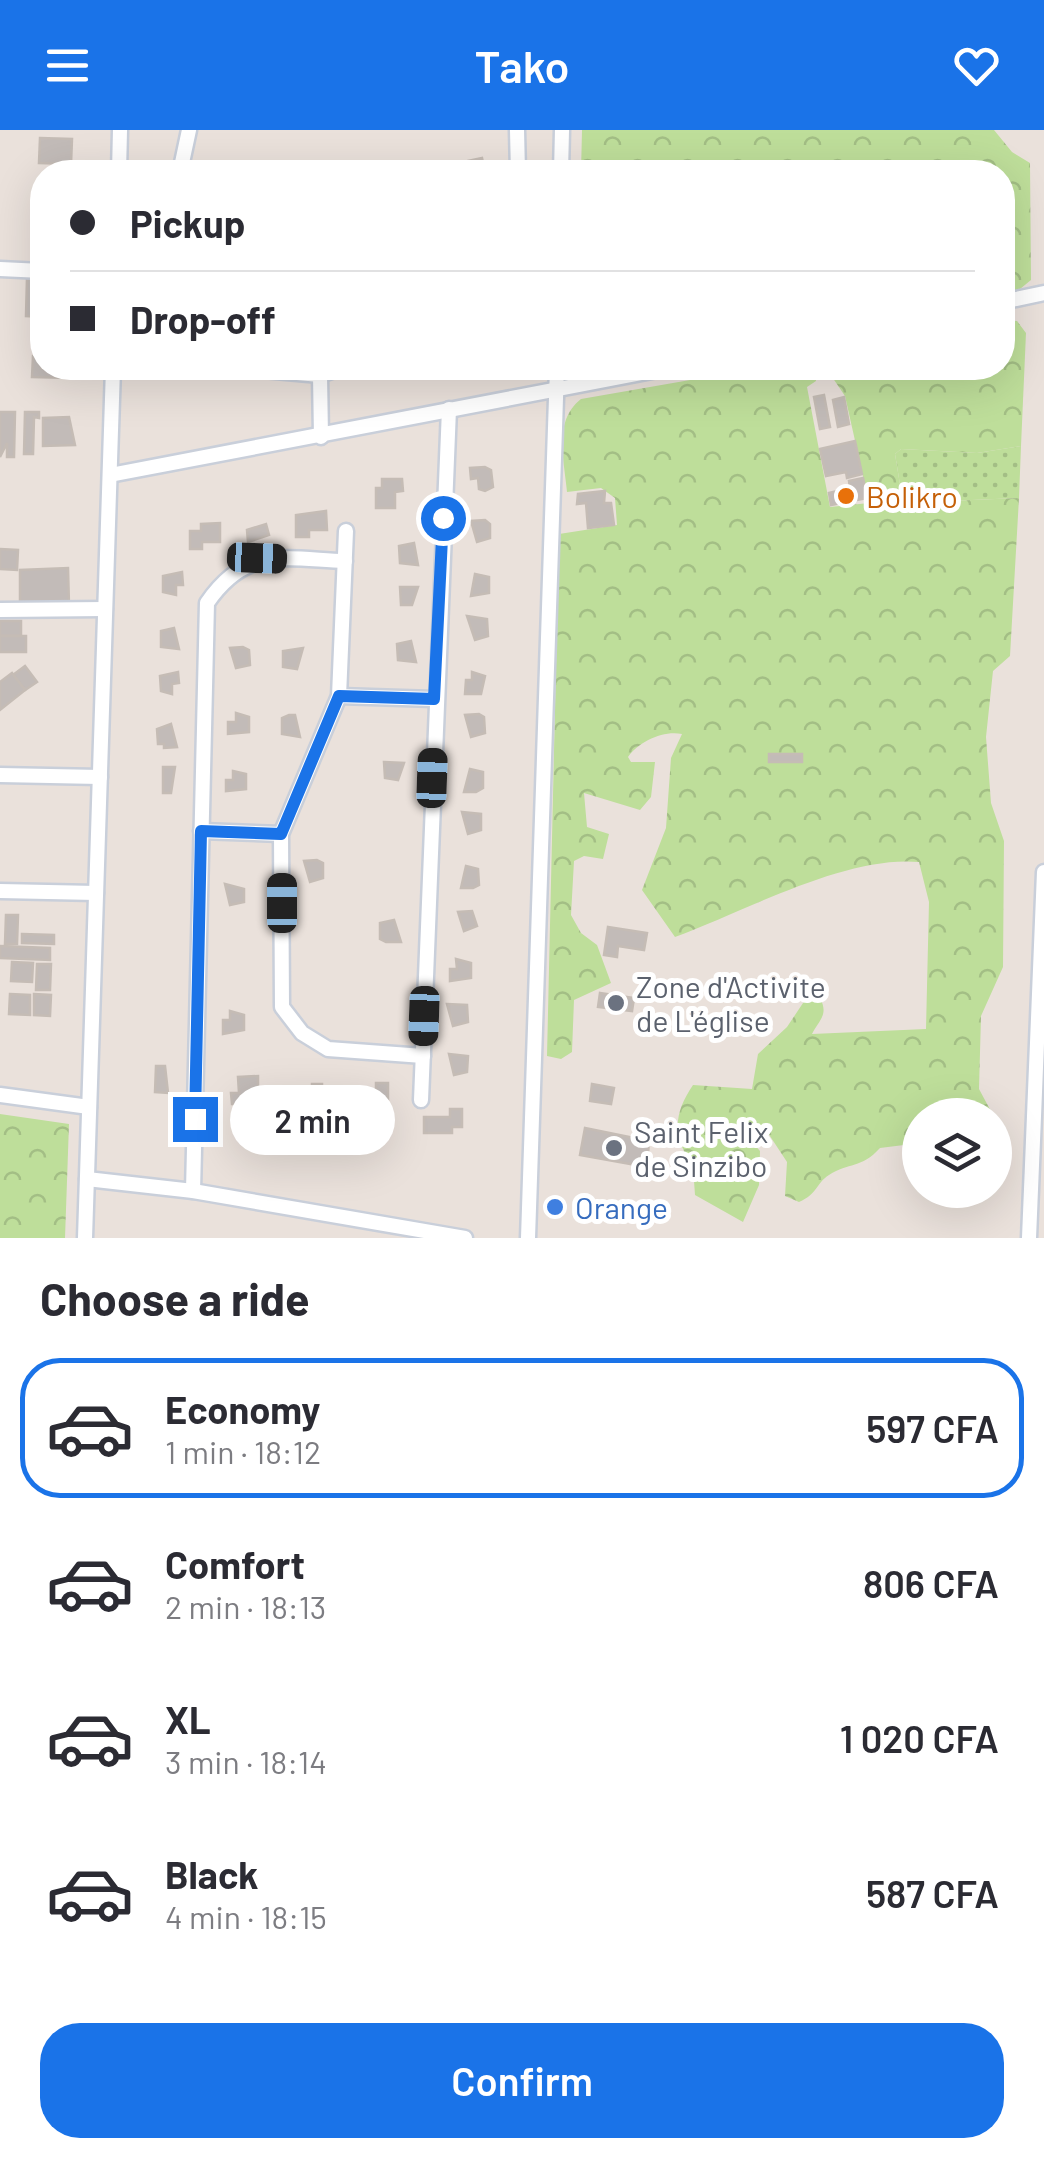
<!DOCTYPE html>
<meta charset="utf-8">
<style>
body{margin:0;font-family:Barlow,sans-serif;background:#f2f2f3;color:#2b2b33;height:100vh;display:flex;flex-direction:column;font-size:38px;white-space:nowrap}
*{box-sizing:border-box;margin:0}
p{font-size:32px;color:#7c7c81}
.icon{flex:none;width:55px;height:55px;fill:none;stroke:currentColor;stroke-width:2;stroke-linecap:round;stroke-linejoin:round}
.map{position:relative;height:1108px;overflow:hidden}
.side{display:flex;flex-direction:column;background:#fff;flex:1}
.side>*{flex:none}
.top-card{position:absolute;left:30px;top:30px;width:985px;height:220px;border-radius:40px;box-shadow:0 10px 40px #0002;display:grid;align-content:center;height:220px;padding:0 40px;background:#fff}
.controls{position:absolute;left:902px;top:968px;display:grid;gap:20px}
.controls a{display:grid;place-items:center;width:110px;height:110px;border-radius:50%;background:#fff;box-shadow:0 10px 40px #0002;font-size:50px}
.end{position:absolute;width:45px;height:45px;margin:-22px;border:12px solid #1a73e8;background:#fff;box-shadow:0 0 0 5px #fff}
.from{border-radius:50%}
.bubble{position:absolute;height:70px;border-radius:35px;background:#fff;box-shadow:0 10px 40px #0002;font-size:32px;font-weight:600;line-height:70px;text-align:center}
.car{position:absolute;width:30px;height:60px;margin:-30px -15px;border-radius:12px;box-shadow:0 0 8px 2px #0007;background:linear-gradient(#222 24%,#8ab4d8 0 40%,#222 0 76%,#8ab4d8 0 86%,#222 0)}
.top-card b{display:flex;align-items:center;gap:35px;height:95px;font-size:38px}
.top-card b+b{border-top:2px solid #e1e1e2}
.top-card i{width:25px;height:25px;background:#2b2b33}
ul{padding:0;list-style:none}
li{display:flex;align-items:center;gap:30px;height:140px;margin:0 20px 15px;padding:0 20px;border:5px solid transparent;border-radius:40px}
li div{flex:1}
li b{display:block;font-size:38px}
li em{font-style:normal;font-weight:600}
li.active{border-color:#1a73e8}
li>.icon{width:90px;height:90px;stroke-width:1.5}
h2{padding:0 40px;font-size:45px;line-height:120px}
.button{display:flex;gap:20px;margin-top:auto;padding:20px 40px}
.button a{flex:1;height:115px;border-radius:40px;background:#1a73e8;color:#fff;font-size:40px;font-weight:600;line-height:115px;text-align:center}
header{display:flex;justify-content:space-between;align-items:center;height:130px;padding:0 40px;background:#1a73e8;color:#fff;font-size:45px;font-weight:600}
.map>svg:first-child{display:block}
</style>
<header><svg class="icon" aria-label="menu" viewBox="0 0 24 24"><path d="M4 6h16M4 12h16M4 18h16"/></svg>Tako<svg class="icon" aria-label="heart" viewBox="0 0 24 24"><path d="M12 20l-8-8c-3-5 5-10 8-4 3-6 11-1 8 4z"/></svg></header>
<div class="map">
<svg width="1044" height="1108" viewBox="0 0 1044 1108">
<defs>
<pattern id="grass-dots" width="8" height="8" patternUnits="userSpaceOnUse" patternTransform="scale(2.5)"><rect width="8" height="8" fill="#bede9a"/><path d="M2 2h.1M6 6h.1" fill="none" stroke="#a3be85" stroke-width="1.8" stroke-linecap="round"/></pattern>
<pattern id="forest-crowns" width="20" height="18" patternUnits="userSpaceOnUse" patternTransform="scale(2.5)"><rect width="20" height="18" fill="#bede9a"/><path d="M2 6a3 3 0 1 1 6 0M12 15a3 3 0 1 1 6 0" fill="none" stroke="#a3be85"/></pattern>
</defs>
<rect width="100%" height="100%" fill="#eae1db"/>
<path fill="url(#grass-dots)" d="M 1021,316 L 1019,368 L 903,373 L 895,324 L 901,319 L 977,323 Z"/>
<g fill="url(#forest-crowns)">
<path d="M 582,0 L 994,0 L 1012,22 L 1030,33 L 1031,150 L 1014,164 L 1003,166 L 1002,42 L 581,42 Z"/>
<path d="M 1003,190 L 1017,191 L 1026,203 L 1021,316 L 977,323 L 901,319 L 895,324 L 903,373 L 1019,368 L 1010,526 L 993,541 L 986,607 L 991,673 L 1004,711 L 1003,837 L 981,886 L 979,959 L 993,985 L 920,985 L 920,1013 L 880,1018 C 861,1039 849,1032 829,1045 C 816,1053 818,1064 799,1072 L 785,1066 L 787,1032 L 766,1000 L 750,998 L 745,1004 L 760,1021 L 759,1055 L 743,1092 L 695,1065 L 694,1051 L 710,1033 L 686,1025 C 672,998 677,979 693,955 L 752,959 L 758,924 L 787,897 L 807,867 L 820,868 C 829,885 819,890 812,904 L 926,899 L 929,772 L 919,732 C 846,725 745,781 675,807 L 642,760 L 666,698 L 671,628 L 682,604 C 664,600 639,611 628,627 L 631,632 L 655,632 L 651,667 L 640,680 L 584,663 L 587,697 L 609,704 L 603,729 L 584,726 L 574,731 L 571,785 L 581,803 L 597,815 L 611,853 L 574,870 L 572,922 L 561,929 L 547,926 L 559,404 L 617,395 L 615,368 L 601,358 L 567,362 C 564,329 553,291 581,269 L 759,238 L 815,238 L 816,251 L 807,257 L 830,377 L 869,373 L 845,266 L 826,238 L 1002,238 Z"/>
<path d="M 0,984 L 69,994 L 65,1108 L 0,1108 Z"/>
</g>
<g fill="#c2bbb8" stroke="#c5bcb5" stroke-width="2.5">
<path d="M 40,8 L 72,9 L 71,34 L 39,33 Z"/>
<path d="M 482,28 L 485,42 L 416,42 Z"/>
<path d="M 27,149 L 42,149 L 42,187 L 26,186 Z"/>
<path d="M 33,226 L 42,226 L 42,238 L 73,239 L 72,248 L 32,247 Z"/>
<path d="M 824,265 L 830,297 L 820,299 L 814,267 Z"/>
<path d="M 844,267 L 849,294 L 838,297 L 833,270 Z"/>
<path d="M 0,282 L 15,282 L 14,327 L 7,327 L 7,313 L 0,327 Z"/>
<path d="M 25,282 L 39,282 L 39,288 L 34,287 L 33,324 L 24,324 Z"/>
<path d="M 69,287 L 75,315 L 43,316 L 43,288 Z"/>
<path d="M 855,311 L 862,344 L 847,348 L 846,342 L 826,346 L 820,319 Z"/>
<path d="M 485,337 L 491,340 L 493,357 L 485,361 L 479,359 L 478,348 L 471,349 L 470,338 Z"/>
<path d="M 863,348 L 867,368 L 831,375 L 829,363 L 850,358 L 849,351 Z"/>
<path d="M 382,349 L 402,349 L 403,361 L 395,362 L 395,378 L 376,378 L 376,358 L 382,358 Z"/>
<path d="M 605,361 L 604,373 L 611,373 L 614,395 L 588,398 L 586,373 L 577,374 L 578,364 Z"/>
<path d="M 326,381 L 327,400 L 309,400 L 309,407 L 296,407 L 296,385 Z"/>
<path d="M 485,390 L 490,394 L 490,408 L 477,412 L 471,391 Z"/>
<path d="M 220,393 L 220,412 L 202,412 L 202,419 L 190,419 L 190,401 L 201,401 L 201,394 Z"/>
<path d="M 266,394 L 269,405 L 248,412 L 247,400 Z"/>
<path d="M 414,413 L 418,435 L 400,433 L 399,416 Z"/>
<path d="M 0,419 L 18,420 L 17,440 L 0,439 Z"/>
<path d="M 68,438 L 69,475 L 20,476 L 20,440 Z"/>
<path d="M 182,442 L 183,455 L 176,455 L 176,465 L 163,462 L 163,446 Z"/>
<path d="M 475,444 L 489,447 L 489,463 L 471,466 Z"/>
<path d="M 400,457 L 418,457 L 412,475 L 401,475 Z"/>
<path d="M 467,486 L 487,489 L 488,506 L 475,510 Z"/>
<rect x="0" y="491" width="21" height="15"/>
<path d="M 174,498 L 179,519 L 161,517 L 161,501 Z"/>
<rect x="0" y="506" width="26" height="16"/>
<path d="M 411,511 L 416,532 L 398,530 L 397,514 Z"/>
<path d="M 243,517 L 249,520 L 250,535 L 236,538 L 230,518 Z"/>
<path d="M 303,518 L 297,539 L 283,537 L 283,521 Z"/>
<path d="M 25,536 L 37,552 L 25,560 L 13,545 Z"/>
<path d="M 178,542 L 179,553 L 172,554 L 172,564 L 161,561 L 160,546 Z"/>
<path d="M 472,542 L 485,546 L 481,564 L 465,564 L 466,550 L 472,550 Z"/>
<path d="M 12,543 L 25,560 L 0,580 L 0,552 Z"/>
<path d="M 236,583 L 249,587 L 249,602 L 228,604 L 228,592 L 236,592 Z"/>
<path d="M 479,584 L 484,587 L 485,603 L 471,607 L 465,585 Z"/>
<path d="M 289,585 L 295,585 L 300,607 L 282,604 L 282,588 Z"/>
<path d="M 171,594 L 177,617 L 164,618 L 164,614 L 158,614 L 157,599 Z"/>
<rect x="769" y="624" width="33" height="8"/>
<path d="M 384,632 L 404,633 L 398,650 L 385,648 Z"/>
<path d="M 163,637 L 175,637 L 171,663 L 163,663 Z"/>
<path d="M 470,639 L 483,642 L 483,658 L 476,662 L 464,662 Z"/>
<path d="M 233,641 L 246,644 L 246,659 L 226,661 L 226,650 L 233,650 Z"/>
<path d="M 462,682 L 481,684 L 481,700 L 468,704 Z"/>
<path d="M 317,730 L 323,733 L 323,748 L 310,752 L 304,731 Z"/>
<path d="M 466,736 L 478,739 L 479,755 L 473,758 L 461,758 Z"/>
<path d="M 225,754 L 244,759 L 244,772 L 230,775 Z"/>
<path d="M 472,781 L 477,796 L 464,801 L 458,782 Z"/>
<path d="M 6,785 L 18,785 L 17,814 L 5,814 Z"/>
<path d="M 394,790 L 401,812 L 386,812 L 380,809 L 380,793 Z"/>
<path d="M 608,797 L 647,803 L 644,820 L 618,816 L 617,827 L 604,825 Z"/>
<path d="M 22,804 L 54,805 L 54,814 L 22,813 Z"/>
<path d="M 0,816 L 50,818 L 50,830 L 0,828 Z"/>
<path d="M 456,829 L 471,833 L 471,848 L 450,851 L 450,839 L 457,839 Z"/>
<path d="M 12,832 L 33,833 L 32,852 L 11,851 Z"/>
<path d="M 37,834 L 51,834 L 50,860 L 36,860 Z"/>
<path d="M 600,863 L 634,868 L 632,881 L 598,877 Z"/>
<path d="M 10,864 L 30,865 L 30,885 L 9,884 Z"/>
<path d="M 34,864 L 51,865 L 50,886 L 34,885 Z"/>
<path d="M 447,874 L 467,875 L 468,892 L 453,896 Z"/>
<path d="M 230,881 L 244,885 L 244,900 L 223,904 L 223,890 L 230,890 Z"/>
<path d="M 449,924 L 468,926 L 467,942 L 454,945 Z"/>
<path d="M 156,936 L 165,936 L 168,963 L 155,962 Z"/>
<path d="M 258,946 L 258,964 L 251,964 L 251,974 L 232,974 L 231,963 L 239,963 L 238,947 Z"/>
<path d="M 376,953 L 388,953 L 388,974 L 377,974 L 377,980 L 360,980 L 360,960 L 376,960 Z"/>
<path d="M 312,954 L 322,954 L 322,964 L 319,969 L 304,969 L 300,958 L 312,958 Z"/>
<path d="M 592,954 L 614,958 L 611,974 L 590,971 Z"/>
<path d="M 450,979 L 462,979 L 462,997 L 452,997 L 452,1003 L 424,1003 L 424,987 L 450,987 Z"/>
<path d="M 585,998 L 649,1011 L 647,1037 L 580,1025 Z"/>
</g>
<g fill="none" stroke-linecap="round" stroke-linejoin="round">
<g stroke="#c9cfda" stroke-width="19">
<g id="minor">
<path d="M 517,0 L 518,42"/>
<path d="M 119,42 L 120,0"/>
<path d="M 180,42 L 189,0"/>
<path d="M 561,42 L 562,0"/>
<path d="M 0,139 L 42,141"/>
<path d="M 1002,172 L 1044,163"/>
<path d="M 241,238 L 320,245 L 340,238"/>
<path d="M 320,245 L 321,307"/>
<path d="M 110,345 L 668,238"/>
<path d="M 346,401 L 339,566 L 281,704 L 282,877 L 302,903 L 328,919 L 423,926"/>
<path d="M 0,480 L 105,479"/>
<path d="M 339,566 L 434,569"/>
<path d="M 0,645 L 100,647"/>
<path d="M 201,701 L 281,704"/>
<path d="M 0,761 L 96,763"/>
<path d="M 0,965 L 89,977"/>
<path d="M 421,970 L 449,279"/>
<path d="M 87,1049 L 193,1061 L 465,1108"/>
<path d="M 193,1061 L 207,473 C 246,416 284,429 345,431"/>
<path d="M 85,1108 L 113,238"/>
<path d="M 528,1108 L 557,238"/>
<path d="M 1029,1108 L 1044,742"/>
</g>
</g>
<use href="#minor" stroke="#fff" stroke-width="14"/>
</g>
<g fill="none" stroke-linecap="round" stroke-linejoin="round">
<path stroke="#1a73e8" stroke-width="12" d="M 195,989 L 201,701 L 281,704 L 339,566 L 434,569 L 443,388"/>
</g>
<circle fill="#e8710a" stroke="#fff" stroke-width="4" cx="846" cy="366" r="10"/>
<g fill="#6b7280" stroke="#fff" stroke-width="4">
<circle cx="616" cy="873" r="10"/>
<circle cx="614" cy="1018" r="10"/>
</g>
<circle fill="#3f7fe0" stroke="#fff" stroke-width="4" cx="555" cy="1077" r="10"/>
<g text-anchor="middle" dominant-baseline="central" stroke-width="10" stroke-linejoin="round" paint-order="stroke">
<g font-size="30" fill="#c56008" stroke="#fff" text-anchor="start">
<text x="866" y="366">Bolikro</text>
</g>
<g font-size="30" fill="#5b616d" stroke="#fff" text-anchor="start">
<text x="636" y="856">Zone d'Activite<tspan x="636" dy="34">de L'église</tspan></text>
<text x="634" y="1001">Saint Felix<tspan x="634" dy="34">de Sinzibo</tspan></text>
</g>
<g font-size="30" fill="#366cbe" stroke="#fff" text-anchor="start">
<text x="575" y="1077">Orange</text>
</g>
</g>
</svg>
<div class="controls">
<a><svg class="icon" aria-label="layers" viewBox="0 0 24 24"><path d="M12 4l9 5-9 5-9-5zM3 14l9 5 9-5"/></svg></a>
</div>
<i class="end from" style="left:443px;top:388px"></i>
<i class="end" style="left:195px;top:989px"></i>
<div class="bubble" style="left:230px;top:955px;width:165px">2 min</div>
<i class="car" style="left:257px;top:428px;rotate:92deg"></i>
<i class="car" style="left:432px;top:648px;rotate:2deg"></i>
<i class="car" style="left:282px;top:773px;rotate:0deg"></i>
<i class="car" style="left:424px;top:886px;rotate:182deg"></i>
<div class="top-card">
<b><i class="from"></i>Pickup</b>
<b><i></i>Drop-off</b>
</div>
</div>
<section class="side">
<h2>Choose a ride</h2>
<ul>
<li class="active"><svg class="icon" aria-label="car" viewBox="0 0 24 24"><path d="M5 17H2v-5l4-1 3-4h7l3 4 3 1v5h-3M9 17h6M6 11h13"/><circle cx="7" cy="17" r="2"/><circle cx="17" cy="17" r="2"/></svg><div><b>Economy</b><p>1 min · 18:12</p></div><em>597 CFA</em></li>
<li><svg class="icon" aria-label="car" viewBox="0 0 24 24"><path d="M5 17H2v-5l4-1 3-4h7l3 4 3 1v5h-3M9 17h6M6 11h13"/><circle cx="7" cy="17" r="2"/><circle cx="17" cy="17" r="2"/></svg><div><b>Comfort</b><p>2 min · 18:13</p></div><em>806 CFA</em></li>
<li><svg class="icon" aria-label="car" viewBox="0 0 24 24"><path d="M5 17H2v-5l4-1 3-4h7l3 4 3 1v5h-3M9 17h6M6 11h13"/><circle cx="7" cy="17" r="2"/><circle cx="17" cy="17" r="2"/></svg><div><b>XL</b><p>3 min · 18:14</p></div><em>1 020 CFA</em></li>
<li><svg class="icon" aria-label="car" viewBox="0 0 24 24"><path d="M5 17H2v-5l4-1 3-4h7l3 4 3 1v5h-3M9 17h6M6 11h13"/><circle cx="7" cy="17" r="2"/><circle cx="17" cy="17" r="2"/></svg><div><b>Black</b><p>4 min · 18:15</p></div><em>587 CFA</em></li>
</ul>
<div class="button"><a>Confirm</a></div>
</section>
